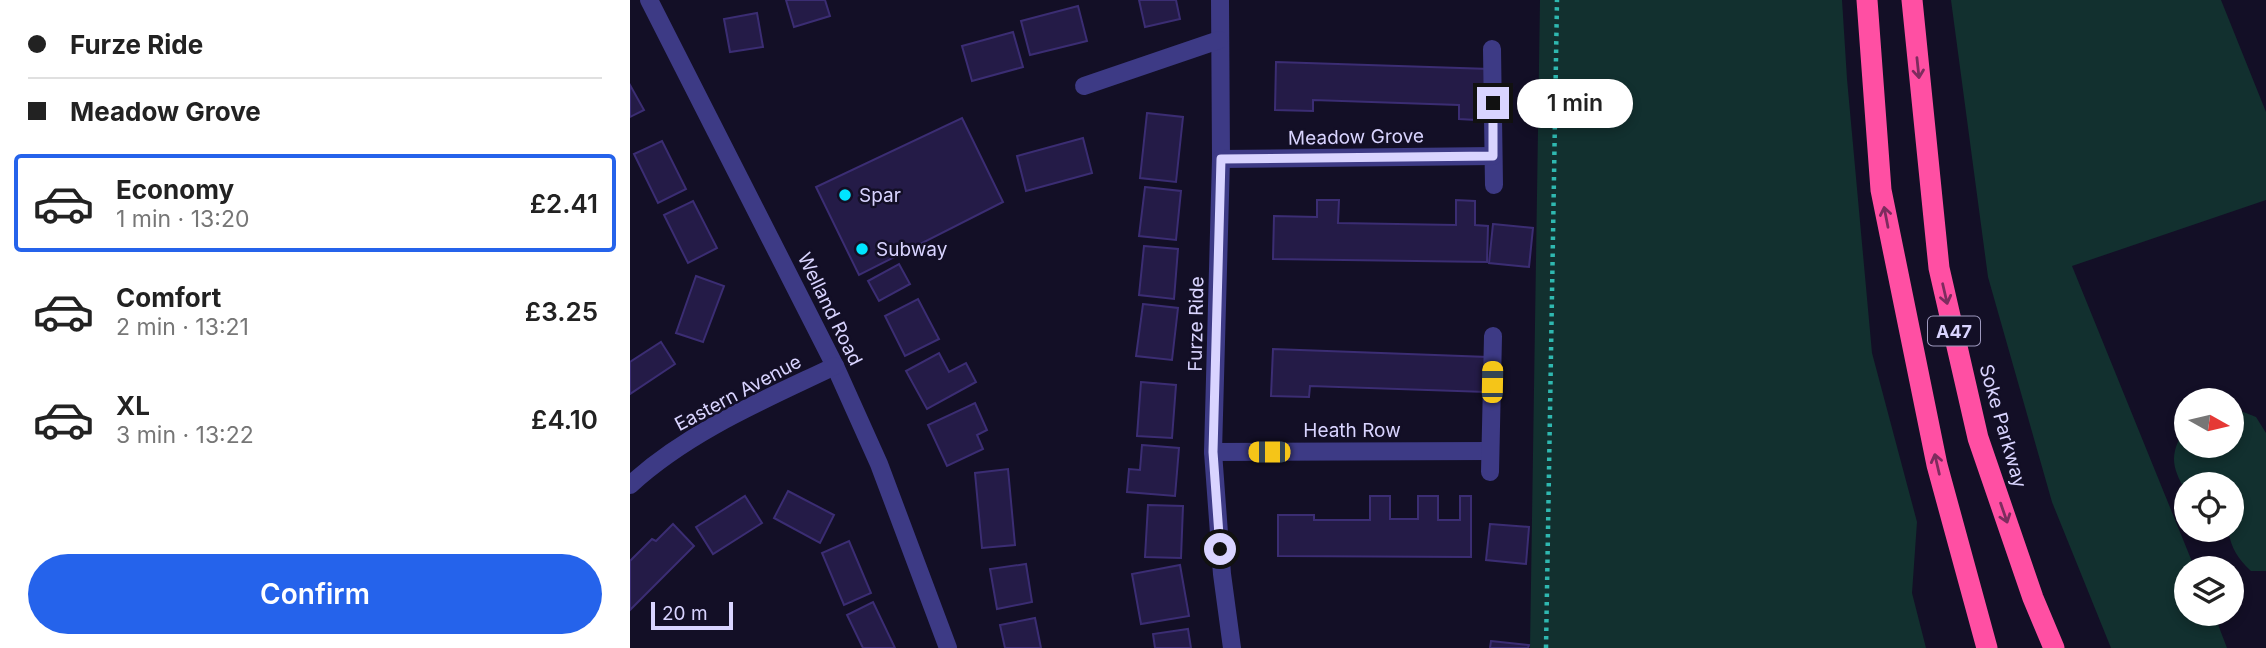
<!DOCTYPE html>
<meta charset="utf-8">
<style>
body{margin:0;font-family:Inter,sans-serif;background:#f2f2f2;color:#222;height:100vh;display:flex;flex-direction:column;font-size:26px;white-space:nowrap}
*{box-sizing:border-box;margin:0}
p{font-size:23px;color:#767676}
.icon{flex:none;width:38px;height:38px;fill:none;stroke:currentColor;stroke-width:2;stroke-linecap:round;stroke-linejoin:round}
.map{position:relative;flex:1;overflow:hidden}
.side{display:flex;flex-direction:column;background:#fff;width:630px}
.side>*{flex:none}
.hud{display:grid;align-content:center;height:154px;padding:0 28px;background:#fff}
.needle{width:46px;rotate:98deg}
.fabs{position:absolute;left:1544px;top:388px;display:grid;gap:14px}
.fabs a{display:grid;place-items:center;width:70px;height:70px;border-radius:50%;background:#fff;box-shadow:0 4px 10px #0003;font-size:35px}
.scale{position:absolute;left:21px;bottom:18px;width:82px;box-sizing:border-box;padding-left:7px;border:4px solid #d9d4ff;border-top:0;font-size:19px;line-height:24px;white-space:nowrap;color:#d9d4ff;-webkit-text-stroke:5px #130f26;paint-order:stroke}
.end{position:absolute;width:32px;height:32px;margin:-16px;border:9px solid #d9d4ff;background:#111;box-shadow:0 0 0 4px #111}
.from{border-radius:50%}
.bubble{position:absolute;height:49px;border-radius:24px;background:#fff;box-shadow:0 4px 10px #0003;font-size:23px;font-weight:600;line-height:49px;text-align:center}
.car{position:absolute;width:21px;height:42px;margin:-21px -10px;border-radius:9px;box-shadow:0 0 5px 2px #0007;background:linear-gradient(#f5c518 24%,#345 0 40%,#f5c518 0 76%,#345 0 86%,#f5c518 0)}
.hud b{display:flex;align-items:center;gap:24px;height:66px;font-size:26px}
.hud b+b{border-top:2px solid #e0e0e0}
.hud i{width:18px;height:18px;background:#222}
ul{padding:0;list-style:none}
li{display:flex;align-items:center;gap:21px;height:98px;margin:0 14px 10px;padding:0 14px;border:4px solid transparent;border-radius:7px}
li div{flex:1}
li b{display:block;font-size:26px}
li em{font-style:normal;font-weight:600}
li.selected{border-color:#2563eb}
li>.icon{width:63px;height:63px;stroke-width:1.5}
.action{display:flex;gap:14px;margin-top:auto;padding:14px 28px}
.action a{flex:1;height:80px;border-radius:42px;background:#2563eb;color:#fff;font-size:28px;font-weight:600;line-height:80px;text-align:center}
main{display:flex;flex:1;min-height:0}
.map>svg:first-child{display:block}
</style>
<main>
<section class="side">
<div class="hud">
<b><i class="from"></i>Furze Ride</b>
<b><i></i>Meadow Grove</b>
</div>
<ul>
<li class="selected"><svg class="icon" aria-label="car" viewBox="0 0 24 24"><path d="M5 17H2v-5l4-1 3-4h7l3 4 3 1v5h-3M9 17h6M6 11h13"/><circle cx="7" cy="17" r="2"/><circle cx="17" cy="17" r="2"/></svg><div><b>Economy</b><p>1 min · 13:20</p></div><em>£2.41</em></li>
<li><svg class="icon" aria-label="car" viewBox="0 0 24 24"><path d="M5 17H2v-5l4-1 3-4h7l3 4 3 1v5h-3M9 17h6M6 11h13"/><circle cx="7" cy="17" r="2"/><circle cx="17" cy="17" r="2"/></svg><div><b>Comfort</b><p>2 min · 13:21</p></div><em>£3.25</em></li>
<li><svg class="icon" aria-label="car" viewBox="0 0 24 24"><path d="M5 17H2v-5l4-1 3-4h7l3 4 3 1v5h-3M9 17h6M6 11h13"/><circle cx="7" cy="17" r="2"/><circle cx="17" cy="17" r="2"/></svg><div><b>XL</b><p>3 min · 13:22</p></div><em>£4.10</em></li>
</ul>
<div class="action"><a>Confirm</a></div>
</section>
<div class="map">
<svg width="1636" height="648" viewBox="0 0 1636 648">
<rect width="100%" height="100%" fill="#130f26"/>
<g fill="#12302f">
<path d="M 910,0 L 1212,0 L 1217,79 L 1242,353 L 1287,522 L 1282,593 L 1296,648 L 900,648 Z"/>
<path d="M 1321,0 L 1591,0 L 1636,112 L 1636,200 L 1442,266 L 1565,569 L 1556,569 L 1556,614 L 1584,614 L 1597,648 L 1481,648 L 1422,502 L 1358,277 Z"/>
<path d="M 1601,407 L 1626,417 L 1636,433 L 1636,571 L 1621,571 C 1608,559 1601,548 1598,530 L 1601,530 L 1601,514 L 1607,505 L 1601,504 L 1601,485 L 1556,485 L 1556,492 C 1540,464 1540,454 1556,426 L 1556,446 L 1601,446 Z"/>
</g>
<g fill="#241b47" stroke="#3b2d73" stroke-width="2">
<path d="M 156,0 L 195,0 L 200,16 L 164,27 Z"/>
<path d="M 509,0 L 546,0 L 550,19 L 515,27 Z"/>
<path d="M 448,6 L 457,41 L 400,55 L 391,21 Z"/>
<path d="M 127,13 L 133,47 L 100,52 L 94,19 Z"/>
<path d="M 383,32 L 393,67 L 342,81 L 332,46 Z"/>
<path d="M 646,62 L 860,69 L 859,104 L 846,104 L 846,120 L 829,119 L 829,105 L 683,100 L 683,111 L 645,110 Z"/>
<path d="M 0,85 L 14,110 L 0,117 Z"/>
<path d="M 517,113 L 553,117 L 546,182 L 510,178 Z"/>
<path d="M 332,118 L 373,202 L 229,275 L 186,187 Z"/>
<path d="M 453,138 L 462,173 L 396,191 L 387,156 Z"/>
<path d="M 32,141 L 56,189 L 28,203 L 4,154 Z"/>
<path d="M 515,187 L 551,191 L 546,240 L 509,236 Z"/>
<path d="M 687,200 L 709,200 L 708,223 L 826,225 L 826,200 L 845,201 L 845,225 L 858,226 L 857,262 L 643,259 L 644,216 L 687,217 Z"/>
<path d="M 63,201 L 87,248 L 58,263 L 34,215 Z"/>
<path d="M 863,224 L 903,228 L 899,267 L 859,263 Z"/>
<path d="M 514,246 L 548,249 L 544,299 L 509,295 Z"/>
<path d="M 269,264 L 280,284 L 249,301 L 238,281 Z"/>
<path d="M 66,276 L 94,286 L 73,342 L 46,333 Z"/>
<path d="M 288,299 L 309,339 L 275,356 L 255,316 Z"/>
<path d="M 513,304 L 548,308 L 542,360 L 506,356 Z"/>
<path d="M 31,342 L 45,364 L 0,394 L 0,362 Z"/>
<path d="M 643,349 L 858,357 L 856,392 L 680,386 L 679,397 L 641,396 Z"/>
<path d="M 309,353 L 319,372 L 336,363 L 346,382 L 297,409 L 276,371 Z"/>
<path d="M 511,382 L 546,385 L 542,438 L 507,436 Z"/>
<path d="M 345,403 L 357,430 L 347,435 L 353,449 L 317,466 L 298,425 Z"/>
<path d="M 512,445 L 549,448 L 545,496 L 497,492 L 499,469 L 510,470 Z"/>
<path d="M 378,469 L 385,545 L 352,548 L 345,473 Z"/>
<path d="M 158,491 L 204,515 L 190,543 L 144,518 Z"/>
<path d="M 115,496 L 132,523 L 83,554 L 66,527 Z"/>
<path d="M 740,496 L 760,496 L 760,519 L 788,519 L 788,496 L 808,496 L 808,520 L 830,520 L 830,496 L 841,496 L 841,557 L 648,556 L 648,515 L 684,515 L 684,520 L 740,520 Z"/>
<path d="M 518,505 L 553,506 L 551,558 L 515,557 Z"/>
<path d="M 43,524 L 64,546 L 0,610 L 0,561 L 22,539 L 26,541 Z"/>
<path d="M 860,524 L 899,527 L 896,564 L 856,560 Z"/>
<path d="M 219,541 L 241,593 L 214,605 L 192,553 Z"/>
<path d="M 396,564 L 402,602 L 367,609 L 360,569 Z"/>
<path d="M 550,565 L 559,616 L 511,624 L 502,574 Z"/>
<path d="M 243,602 L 265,648 L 233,648 L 217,615 Z"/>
<path d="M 405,618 L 411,648 L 375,648 L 370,625 Z"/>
<path d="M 558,629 L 561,648 L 525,648 L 523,634 Z"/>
<path d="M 861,641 L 899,645 L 898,648 L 860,648 Z"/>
</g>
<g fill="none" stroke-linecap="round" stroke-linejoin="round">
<path stroke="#2fb8b0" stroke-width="4.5" stroke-dasharray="3.5 5" stroke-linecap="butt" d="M 916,648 L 927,0"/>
<g stroke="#3d3a85" stroke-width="18">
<path d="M 19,0 L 205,366 L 249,464 L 318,648"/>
<path d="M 590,0 L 591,159 L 583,452 L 592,574 L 602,648"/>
<path d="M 862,49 L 864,185"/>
<path d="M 454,86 L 589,40"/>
<path d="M 591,159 L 863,156"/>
<path d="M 583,452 L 860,451"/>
<path d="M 860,472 L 863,336"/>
<path d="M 0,485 C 59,431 134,400 205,366"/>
</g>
<g stroke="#ff4fa3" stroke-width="21">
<path d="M 1237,0 L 1251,190 L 1307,465 L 1357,648"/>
<path d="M 1282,0 L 1309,268 L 1348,438 L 1403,598 L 1424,648"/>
</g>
</g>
<defs><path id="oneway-shaft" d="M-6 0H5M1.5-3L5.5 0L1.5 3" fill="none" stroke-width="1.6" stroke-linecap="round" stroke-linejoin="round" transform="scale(1.75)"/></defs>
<g stroke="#7d2c5e">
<use href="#oneway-shaft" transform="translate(1288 68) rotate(84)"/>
<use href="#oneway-shaft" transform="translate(1256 217) rotate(-101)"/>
<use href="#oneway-shaft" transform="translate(1315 294) rotate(77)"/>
<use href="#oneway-shaft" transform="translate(1307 464) rotate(-103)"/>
<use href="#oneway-shaft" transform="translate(1374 513) rotate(71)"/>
</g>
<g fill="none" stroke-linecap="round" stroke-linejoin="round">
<path stroke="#d9d4ff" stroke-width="9" d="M 590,549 L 583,452 L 591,159 L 863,156 L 863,103"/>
</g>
<g fill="#00e5ff" stroke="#130f26" stroke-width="2.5">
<circle cx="215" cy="195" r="7"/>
<circle cx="232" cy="249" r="7"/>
</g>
<g text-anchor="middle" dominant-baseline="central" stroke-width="5" stroke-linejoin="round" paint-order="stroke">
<rect fill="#130f26" stroke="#9e99be" stroke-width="2" x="1298" y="316.5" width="52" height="29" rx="5"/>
<g font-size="18" font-weight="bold" fill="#d9d4ff">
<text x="1324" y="331">A47</text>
</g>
<g font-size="19" fill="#d9d4ff" stroke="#130f26">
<text transform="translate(726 137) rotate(-1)">Meadow Grove</text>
<text transform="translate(200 309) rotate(64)">Welland Road</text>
<text transform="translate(566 324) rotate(-89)">Furze Ride</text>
<text transform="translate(108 393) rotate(-28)">Eastern Avenue</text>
<text transform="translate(1373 426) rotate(74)">Soke Parkway</text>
<text x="722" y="430">Heath Row</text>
</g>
<g font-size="19" fill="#d9d4ff" stroke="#130f26" text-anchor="start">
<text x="229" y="195">Spar</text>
<text x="246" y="249">Subway</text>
</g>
</g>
</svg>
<div class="fabs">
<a><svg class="needle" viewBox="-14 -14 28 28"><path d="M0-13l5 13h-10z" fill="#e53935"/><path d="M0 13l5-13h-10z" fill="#767676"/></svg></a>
<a><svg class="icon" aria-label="locate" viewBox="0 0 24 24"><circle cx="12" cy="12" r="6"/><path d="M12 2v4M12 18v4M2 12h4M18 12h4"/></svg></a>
<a><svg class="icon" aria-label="layers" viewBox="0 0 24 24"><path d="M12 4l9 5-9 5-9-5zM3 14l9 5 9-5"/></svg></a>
</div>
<div class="scale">20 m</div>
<i class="end from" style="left:590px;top:549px"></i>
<i class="end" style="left:863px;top:103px"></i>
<div class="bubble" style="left:887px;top:79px;width:116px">1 min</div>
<i class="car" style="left:862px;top:382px;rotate:1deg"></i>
<i class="car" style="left:639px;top:452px;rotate:270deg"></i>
</div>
</main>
